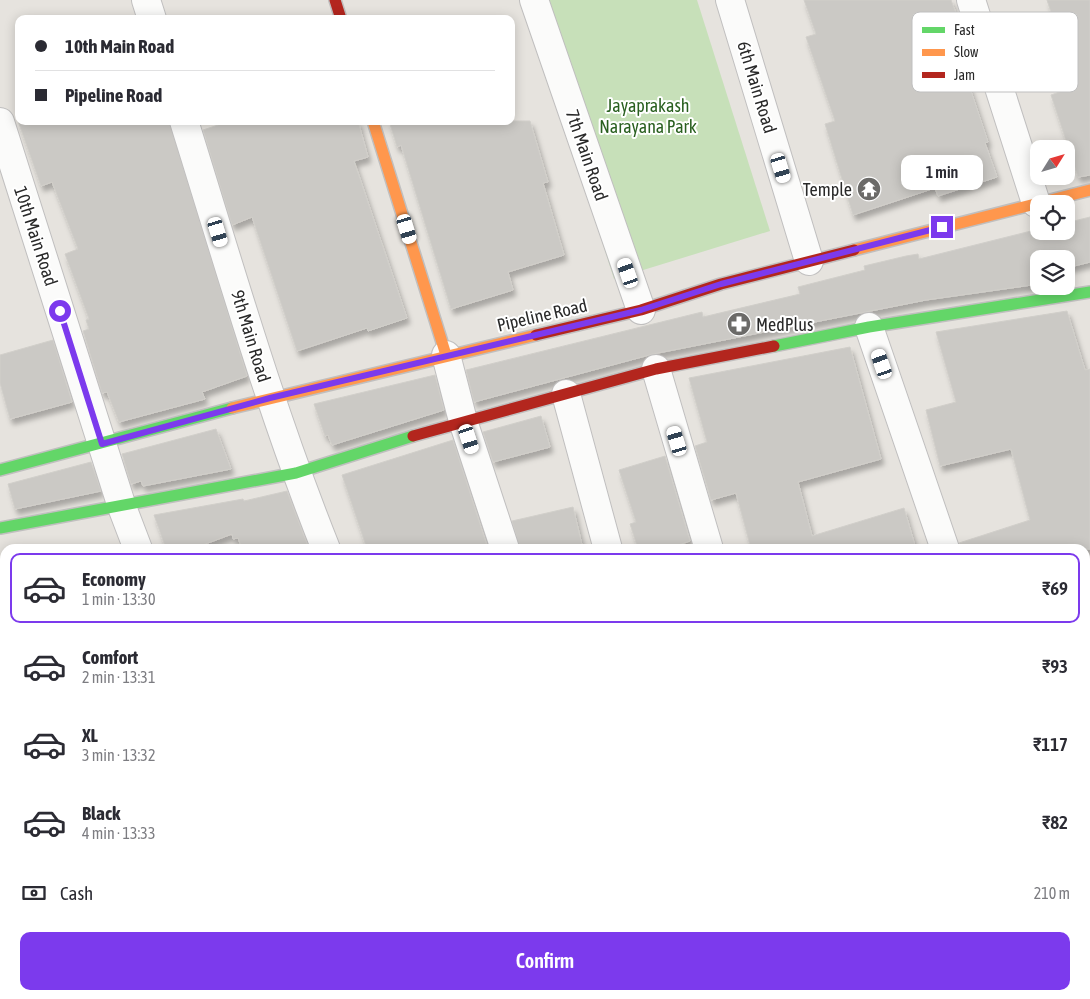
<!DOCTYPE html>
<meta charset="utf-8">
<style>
body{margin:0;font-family:"Asap Condensed",sans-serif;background:#f2f2f3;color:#2b2b33;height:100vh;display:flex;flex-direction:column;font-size:19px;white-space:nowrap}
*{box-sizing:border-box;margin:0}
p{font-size:16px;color:#7c7c81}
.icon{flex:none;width:28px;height:28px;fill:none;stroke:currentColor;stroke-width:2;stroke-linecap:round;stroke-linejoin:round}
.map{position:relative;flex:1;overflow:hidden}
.sheet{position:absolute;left:0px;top:544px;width:1090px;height:456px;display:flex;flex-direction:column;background:#fff;border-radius:15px 15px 0 0;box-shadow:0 2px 12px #0003}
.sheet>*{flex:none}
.hud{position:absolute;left:15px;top:15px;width:500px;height:110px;border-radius:10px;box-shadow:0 2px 12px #0003;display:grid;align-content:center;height:110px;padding:0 20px;background:#fff}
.needle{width:32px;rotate:53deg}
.controls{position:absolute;left:1030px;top:140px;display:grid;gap:10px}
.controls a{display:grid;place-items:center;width:45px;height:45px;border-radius:10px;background:#fff;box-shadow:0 2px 12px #0003;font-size:25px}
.end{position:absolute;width:22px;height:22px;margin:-11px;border:6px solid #7c3aed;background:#fff;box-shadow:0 0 0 2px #fff}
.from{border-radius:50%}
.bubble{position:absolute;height:35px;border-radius:10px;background:#fff;box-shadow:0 2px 12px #0003;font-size:16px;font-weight:600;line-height:35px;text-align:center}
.car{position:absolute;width:15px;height:30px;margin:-15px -8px;border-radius:6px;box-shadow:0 0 4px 1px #0007;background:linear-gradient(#fff 24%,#345 0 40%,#fff 0 76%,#345 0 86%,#fff 0)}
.hud b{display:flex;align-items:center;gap:18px;height:48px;font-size:19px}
.hud b+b{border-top:1px solid #e1e1e2}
.hud i{width:12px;height:12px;background:#2b2b33}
ul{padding:9px 0 0;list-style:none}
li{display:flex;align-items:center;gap:15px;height:70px;margin:0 10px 8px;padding:0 10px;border:2px solid transparent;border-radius:10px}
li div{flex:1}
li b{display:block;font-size:19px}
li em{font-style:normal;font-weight:600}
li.selected{border-color:#7c3aed}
li>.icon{width:45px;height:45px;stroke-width:1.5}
.pay{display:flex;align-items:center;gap:12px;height:55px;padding:0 20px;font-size:19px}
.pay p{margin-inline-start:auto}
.cta{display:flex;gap:10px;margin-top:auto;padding:10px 20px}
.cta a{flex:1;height:58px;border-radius:10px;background:#7c3aed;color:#fff;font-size:20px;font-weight:600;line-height:58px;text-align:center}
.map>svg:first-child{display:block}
</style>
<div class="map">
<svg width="1090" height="999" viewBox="0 0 1090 999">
<defs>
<filter id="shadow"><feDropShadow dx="3" dy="5.5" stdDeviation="2.5" flood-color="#0004"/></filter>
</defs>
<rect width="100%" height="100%" fill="#e6e3de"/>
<path fill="#c7e0b9" d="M 525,0 L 697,0 L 770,231 L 614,279 Z"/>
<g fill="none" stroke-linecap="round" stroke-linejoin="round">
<g stroke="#97cce3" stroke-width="10">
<path d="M 1085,910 L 1090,907"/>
<path d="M 901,999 L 911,995"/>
</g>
</g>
<g fill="#cbc9c5" stroke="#d1cfca" filter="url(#shadow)">
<path d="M 804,0 L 951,0 L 973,58 L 961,61 L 988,142 L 985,143 L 997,177 L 938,196 L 935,188 L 853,215 L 825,124 L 835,121 L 806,37 L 816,34 Z"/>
<path d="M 1047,0 L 1090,0 L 1090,175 L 1078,177 L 1051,95 L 1065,90 L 1049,43 L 1060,40 Z"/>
<path d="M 18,121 L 169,121 L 247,376 L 202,392 L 205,399 L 119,422 L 107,392 L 102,393 L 83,331 L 89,329 L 86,320 L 89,319 L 65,254 L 78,249 L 52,182 L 41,186 Z"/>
<path d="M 230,121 L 358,121 L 368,157 L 354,161 L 407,318 L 368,331 L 367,328 L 297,351 L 252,217 L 232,225 L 203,130 Z"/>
<path d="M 389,121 L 530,121 L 548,182 L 543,183 L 564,255 L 508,272 L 513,290 L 451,309 L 401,145 L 397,147 Z"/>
<path d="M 1090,217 L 1090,262 L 1066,268 L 1066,259 L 1039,259 L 1039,284 L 926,300 L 653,354 L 474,402 L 466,370 L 702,312 L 703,317 L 800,294 L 798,287 L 865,270 L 864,266 L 906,256 L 918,254 L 919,259 L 1039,229 L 1039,231 L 1066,231 L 1066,223 Z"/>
<path d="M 1067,311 L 1085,370 L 1090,369 L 1090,549 L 960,549 L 959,543 L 1030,520 L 1011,449 L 940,466 L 926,410 L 956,402 L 936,332 Z"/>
<path d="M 53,340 L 72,402 L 10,419 L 0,383 L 0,355 Z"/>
<path d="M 850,347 L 881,459 L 798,482 L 812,536 L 904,508 L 916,549 L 751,549 L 736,493 L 711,500 L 695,446 L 707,442 L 689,378 Z"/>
<path d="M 435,375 L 444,410 L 332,445 L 328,435 L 325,436 L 314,404 Z"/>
<path d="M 541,416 L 550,447 L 493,462 L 483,432 Z"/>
<path d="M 216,429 L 231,469 L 143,486 L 141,481 L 131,484 L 122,454 Z"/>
<path d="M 453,440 L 488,549 L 367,549 L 342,475 Z"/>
<path d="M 665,456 L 690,541 L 667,549 L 638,549 L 630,524 L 636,522 L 619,470 Z"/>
<path d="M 91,462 L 101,491 L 15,509 L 8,484 Z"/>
<path d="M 287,491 L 309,549 L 238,549 L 241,546 L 238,538 L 233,539 L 232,534 L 192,549 L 166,549 L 154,515 L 243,499 L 244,501 Z"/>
<path d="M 573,507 L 583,549 L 520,549 L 512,521 Z"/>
</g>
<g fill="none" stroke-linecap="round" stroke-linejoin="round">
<g stroke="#c0bfbf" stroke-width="30">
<g id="street">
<path d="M 146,0 L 152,19"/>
<path d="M 534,0 L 641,310"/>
<path d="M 730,0 L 809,261"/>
<path d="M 971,0 L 1036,203"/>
<path d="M 184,121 C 229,265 270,409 326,549"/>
<path d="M 0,122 L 122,507 L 138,549"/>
<path d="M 869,327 L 945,549"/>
<path d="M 446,355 L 463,421 L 505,549"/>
<path d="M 656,369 L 709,549"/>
<path d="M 566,394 L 608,549"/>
<path d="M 0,785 L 5,800"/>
<path d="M 65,995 L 66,999"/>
<path d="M 302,995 L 304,999"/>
<path d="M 496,995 L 497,999"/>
<path d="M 856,995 L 858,999"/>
<path d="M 622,999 L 634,995"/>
</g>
</g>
<g stroke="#c0bfbf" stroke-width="14">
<g id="fast">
<path d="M 774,346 L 869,327 L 1090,292"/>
<path d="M 0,470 L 232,408"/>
<path d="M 0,528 L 296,473 L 413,436"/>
</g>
</g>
<g stroke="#c0bfbf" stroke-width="14">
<g id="slow">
<path d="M 373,121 L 446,355"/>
<path d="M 854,250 L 1090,190"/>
<path d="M 232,408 L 536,335"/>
</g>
</g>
<g stroke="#c0bfbf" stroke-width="14">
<g id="jam">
<path d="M 335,0 L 341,19"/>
<path d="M 536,335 L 641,310 L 721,284 L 854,250"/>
<path d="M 413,436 L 656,369 L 774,346"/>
</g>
</g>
<use href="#street" stroke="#fbfbfa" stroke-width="28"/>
<use href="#fast" stroke="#63d668" stroke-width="11"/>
<use href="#slow" stroke="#ff974d" stroke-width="11"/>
<use href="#jam" stroke="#b3261e" stroke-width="11"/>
</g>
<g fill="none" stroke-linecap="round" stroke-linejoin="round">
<path stroke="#7c3aed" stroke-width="6" d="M 60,311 L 102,444 L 270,398 L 641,310 L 721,284 L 942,227"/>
</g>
<defs>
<g id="temple-disc" transform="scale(1.25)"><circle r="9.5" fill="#6b6a68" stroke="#fff"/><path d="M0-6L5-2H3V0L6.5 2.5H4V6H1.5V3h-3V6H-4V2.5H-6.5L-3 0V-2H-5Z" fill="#fff"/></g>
<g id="pharmacy-disc" transform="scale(1.25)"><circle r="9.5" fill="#6b6a68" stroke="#fff"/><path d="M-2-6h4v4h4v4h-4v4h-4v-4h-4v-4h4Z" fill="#fff"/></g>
</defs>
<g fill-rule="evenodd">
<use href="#temple-disc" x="869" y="189"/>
<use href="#pharmacy-disc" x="739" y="324"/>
</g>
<g text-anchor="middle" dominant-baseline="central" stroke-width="4" stroke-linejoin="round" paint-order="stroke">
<g font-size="18" fill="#292929" stroke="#fff">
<text transform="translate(757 87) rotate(73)">6th Main Road</text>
<text transform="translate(587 155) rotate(71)">7th Main Road</text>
<text transform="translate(36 236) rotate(72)">10th Main Road</text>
<text transform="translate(542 315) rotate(-13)">Pipeline Road</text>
<text transform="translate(251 336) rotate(73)">9th Main Road</text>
</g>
<g font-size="18" fill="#295f1f" stroke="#fff">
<text x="648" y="105">Jayaprakash<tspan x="648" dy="21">Narayana Park</tspan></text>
</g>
<g font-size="18" fill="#292929" stroke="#fff" text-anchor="end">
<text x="852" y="189">Temple</text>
<text x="756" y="324" text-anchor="start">MedPlus</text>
</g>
</g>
<rect x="912" y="12" width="166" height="80" rx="8" fill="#fff" stroke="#bfbfbf" stroke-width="1"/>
<rect x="922" y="27" width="23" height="6" fill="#63d668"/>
<rect x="922" y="49" width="23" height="7" fill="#ff974d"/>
<rect x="922" y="72" width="23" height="6" fill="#b3261e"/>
<g font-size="14" fill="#292929">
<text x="954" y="35">Fast</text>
<text x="954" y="57">Slow</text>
<text x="954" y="80">Jam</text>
</g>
</svg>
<div class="controls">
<a><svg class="needle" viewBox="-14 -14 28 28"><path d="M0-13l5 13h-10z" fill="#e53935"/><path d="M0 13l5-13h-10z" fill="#7c7c81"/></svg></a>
<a><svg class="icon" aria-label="locate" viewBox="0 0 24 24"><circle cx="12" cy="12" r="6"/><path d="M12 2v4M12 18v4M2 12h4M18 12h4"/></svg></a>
<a><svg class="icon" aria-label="layers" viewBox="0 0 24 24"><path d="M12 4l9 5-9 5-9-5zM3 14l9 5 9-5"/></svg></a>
</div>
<i class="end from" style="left:60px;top:311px"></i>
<i class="end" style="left:942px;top:227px"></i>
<div class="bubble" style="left:901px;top:155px;width:82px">1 min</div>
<i class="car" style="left:781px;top:168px;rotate:163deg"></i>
<i class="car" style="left:407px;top:229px;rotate:163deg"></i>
<i class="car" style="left:218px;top:232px;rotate:163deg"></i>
<i class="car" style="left:628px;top:273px;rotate:341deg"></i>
<i class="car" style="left:882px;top:364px;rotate:341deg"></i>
<i class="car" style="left:469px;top:439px;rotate:162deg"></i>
<i class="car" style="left:677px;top:441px;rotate:343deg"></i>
<div class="hud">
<b><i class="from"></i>10th Main Road</b>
<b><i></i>Pipeline Road</b>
</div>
<section class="sheet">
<ul>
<li class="selected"><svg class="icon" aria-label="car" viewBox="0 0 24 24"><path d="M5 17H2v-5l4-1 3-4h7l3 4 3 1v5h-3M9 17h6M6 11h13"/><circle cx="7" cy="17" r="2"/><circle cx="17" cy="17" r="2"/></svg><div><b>Economy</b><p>1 min · 13:30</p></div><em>₹69</em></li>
<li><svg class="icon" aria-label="car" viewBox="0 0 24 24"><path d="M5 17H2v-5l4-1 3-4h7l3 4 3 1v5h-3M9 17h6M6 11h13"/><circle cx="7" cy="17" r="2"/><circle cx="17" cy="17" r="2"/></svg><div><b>Comfort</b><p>2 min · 13:31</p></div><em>₹93</em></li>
<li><svg class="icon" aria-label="car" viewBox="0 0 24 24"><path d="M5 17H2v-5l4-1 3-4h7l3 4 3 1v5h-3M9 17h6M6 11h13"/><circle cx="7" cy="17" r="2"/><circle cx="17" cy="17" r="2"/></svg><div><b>XL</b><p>3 min · 13:32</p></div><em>₹117</em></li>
<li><svg class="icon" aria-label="car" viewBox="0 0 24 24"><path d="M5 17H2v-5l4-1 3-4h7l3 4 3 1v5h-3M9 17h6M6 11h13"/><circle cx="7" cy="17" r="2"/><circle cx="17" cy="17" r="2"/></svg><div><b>Black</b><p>4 min · 13:33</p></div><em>₹82</em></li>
</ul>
<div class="pay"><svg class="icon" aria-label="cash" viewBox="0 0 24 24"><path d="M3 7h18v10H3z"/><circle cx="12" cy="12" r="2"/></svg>Cash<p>210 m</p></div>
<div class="cta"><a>Confirm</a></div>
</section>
</div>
